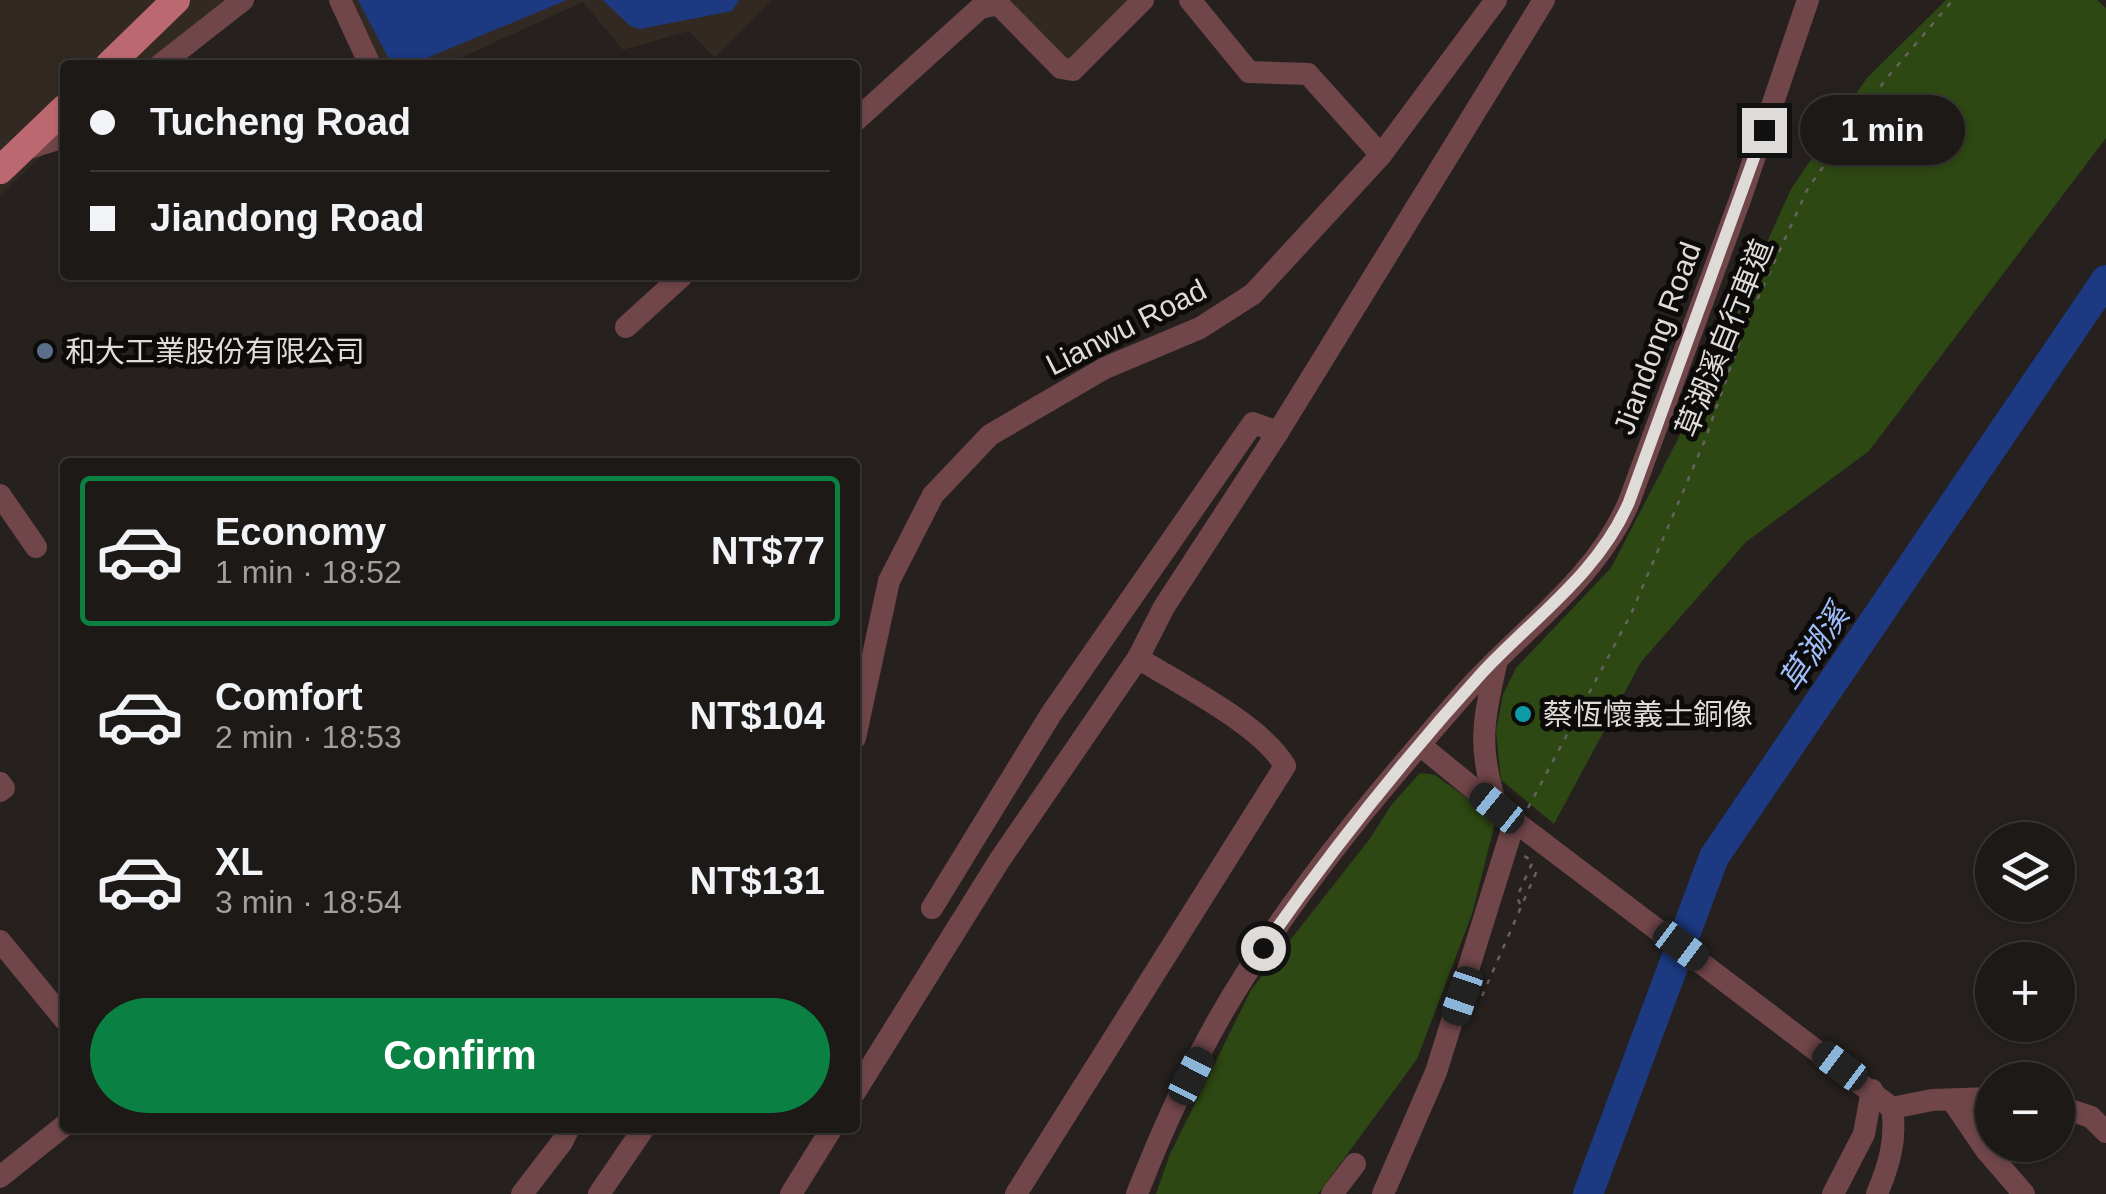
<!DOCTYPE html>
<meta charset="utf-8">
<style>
body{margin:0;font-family:Arial,"Noto Sans TC",sans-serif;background:#292623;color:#f1f3f6;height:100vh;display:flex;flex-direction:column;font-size:38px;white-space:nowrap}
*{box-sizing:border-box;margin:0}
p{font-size:32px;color:#a0a0a1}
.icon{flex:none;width:55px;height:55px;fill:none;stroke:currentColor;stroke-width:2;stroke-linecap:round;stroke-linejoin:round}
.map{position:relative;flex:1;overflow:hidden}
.details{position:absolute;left:60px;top:458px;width:800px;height:675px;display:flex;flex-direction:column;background:#1c1916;border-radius:10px;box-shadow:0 2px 8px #0004,0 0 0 2px #3a3835}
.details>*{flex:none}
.top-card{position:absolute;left:60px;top:60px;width:800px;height:220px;border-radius:10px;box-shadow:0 2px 8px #0004,0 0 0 2px #3a3835;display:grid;align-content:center;height:220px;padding:0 30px;background:#1c1916}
.fabs{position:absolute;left:1975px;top:822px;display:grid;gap:20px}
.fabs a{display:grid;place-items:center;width:100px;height:100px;border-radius:50%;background:#1c1916;box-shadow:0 2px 8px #0004,0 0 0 2px #3a3835;font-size:50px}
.end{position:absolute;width:45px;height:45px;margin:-22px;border:12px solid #dedbd9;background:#111;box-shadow:0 0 0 5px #111}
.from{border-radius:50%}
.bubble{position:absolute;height:70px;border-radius:35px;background:#1c1916;box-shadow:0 2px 8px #0004,0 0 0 2px #3a3835;font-size:32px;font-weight:800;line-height:70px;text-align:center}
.car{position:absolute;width:30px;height:60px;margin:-30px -15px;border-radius:12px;box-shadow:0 0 8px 2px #0007;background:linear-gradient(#222 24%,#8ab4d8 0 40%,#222 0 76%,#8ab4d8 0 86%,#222 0)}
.top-card b{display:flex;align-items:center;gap:35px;height:95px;font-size:38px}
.top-card b+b{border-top:2px solid #3a3835}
.top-card i{width:25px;height:25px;background:#f1f3f6}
ul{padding:18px 0 0;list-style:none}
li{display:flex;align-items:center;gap:30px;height:150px;margin:0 20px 15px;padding:0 10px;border:5px solid transparent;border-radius:10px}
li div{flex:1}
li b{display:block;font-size:38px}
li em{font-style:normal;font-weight:800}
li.active{border-color:#0b8043}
li>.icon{width:90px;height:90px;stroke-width:1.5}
.button{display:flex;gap:20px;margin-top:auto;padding:20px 30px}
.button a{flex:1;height:115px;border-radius:60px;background:#0b8043;color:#fff;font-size:40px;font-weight:800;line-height:115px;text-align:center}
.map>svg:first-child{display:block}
</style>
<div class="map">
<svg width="2106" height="1194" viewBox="0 0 2106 1194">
<rect width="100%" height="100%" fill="#26211e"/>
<g fill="#322a22">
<path d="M 0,0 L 237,0 L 161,65 L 65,65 L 65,134 L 0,195 Z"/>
<path d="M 350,0 L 771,0 L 715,58 L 689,31 L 623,50 L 583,2 L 445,65 L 380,65 Z"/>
<path d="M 995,0 L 1143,0 L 1066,80 Z"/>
</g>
<g fill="#2e4813">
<path d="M 1946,0 L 2097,0 L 2106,8 L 2106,138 L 1869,451 L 1746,542 L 1641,662 L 1554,824 L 1501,780 L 1496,730 L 1503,695 L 1516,668 L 1611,568 L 1677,441 L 1791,189 L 1867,78 Z"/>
<path d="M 1420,773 L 1435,775 L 1496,819 L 1472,914 L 1417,1059 L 1318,1194 L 1156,1194 L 1170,1154 L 1251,990 L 1369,840 L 1392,804 Z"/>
</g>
<g fill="#1c3981">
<path d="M 358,0 L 567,0 L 410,65 L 392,65 Z"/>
<path d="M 603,0 L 739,0 L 732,11 L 640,29 L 630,26 Z"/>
</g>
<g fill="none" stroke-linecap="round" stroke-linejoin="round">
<path stroke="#1c3981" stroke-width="30" d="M 1588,1194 L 1714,857 L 2106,280"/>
<g stroke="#66625f" stroke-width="2.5" stroke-dasharray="5 8" stroke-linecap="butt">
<path d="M 1528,808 L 1631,614 L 1705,440 L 1744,329 L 1808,188 L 1886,79 L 1953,0"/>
<path d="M 1520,904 L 1517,897 L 1533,861 L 1524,856"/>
<path d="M 1482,996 L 1539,866"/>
</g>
<g stroke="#70464a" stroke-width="22">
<path d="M 340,0 L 370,65"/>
<path d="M 1190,0 L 1249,72 L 1308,74 L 1381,155"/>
<path d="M 160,65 L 243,0"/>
<path d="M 855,121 L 980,8 L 998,4 L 1061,68 L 1073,70 L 1143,0"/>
<path d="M 22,150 L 65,137"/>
<path d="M 626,327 L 683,275"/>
<path d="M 0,495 L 36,547"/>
<path d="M 1497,660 C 1483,722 1477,746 1497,808"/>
<path d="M 855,738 L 889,581 L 933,495 L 990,435 L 1105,368 L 1200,328 L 1253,294 L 1381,155 L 1496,0"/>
<path d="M 1420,745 L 1497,808 L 1892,1108 C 1897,1139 1889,1165 1877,1194"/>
<path d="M 0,783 L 4,788 L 0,791"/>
<path d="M 932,908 L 1051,714 L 1253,423 L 1278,432"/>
<path d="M 0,941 L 65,1020"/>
<path d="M 855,1092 L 999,861 L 1138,658 L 1164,607 L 1278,432 L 1544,0"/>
<path d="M 1952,1100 L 1986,1150 L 2024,1194"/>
<path d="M 2058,1106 L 2091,1117 L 2106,1132"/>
<path d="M 1892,1108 L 1932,1100 L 1992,1098"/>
<path d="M 0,1177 L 65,1125"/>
<path d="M 522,1194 L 562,1142 L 569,1128"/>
<path d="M 599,1194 L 644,1128"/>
<path d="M 791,1194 L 832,1128"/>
<path d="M 1016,1194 L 1285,766 C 1262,725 1179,684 1138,658"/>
<path d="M 1137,1194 C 1166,1120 1201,1044 1244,977 C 1307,876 1384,785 1462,696 C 1518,632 1595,582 1629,502 L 1741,197 L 1808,0"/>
<path d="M 1332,1194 L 1355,1164"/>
<path d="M 1383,1194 L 1436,1072 L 1515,820"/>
<path d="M 1833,1194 L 1864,1134 L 1872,1090"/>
</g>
<g stroke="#bc6870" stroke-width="28">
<path d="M 109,65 L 176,0"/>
<path d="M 0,170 L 65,108"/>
</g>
</g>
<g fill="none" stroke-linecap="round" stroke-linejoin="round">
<path stroke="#dedbd9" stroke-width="12" d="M 1263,948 C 1330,852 1402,761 1481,674 C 1533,618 1598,574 1629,502 L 1764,130"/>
</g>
<circle fill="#5c6f8a" stroke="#0d0b0a" stroke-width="4" cx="45" cy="351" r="10"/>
<circle fill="#0f9aa8" stroke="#0d0b0a" stroke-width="4" cx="1523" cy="714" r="10"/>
<g text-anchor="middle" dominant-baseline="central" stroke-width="10" stroke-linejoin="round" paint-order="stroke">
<g font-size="30" fill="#dedbd9" stroke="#0d0b0a">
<text transform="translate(1126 327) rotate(-27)">Lianwu Road</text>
<text transform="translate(1657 338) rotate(-70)">Jiandong Road</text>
<text transform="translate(1724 338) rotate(-68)">草湖溪自行車道</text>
</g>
<g font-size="30" fill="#dedbd9" stroke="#0d0b0a" text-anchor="start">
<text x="65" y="351">和大工業股份有限公司</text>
<text x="1543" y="714">蔡恆懷義士銅像</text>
</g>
<g font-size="32" font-style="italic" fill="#a0befc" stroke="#0d0b0a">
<text transform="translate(1814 648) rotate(-56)">草湖溪</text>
</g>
</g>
</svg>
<div class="fabs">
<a><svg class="icon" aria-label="layers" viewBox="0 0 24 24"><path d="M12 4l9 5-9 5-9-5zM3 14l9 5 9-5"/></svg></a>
<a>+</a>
<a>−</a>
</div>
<i class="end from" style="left:1263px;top:948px"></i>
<i class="end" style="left:1764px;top:130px"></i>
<div class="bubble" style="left:1800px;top:95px;width:165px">1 min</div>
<i class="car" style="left:1497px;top:808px;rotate:309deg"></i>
<i class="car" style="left:1681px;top:946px;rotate:127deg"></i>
<i class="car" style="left:1462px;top:996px;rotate:199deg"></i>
<i class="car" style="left:1840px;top:1066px;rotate:307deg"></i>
<i class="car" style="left:1191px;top:1076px;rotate:27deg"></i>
<div class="top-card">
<b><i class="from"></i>Tucheng Road</b>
<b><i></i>Jiandong Road</b>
</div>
<section class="details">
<ul>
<li class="active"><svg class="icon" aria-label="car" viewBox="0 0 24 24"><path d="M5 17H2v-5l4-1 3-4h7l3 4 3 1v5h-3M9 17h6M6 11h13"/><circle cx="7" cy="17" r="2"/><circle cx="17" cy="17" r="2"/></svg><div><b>Economy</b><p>1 min · 18:52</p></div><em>NT$77</em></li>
<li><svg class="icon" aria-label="car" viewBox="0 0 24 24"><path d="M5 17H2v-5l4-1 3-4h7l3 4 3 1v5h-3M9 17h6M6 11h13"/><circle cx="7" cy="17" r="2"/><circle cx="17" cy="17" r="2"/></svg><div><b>Comfort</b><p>2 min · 18:53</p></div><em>NT$104</em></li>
<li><svg class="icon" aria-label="car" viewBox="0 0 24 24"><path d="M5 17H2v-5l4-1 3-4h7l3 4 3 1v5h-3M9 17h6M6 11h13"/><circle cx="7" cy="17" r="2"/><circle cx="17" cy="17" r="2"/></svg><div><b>XL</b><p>3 min · 18:54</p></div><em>NT$131</em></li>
</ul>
<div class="button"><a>Confirm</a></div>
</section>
</div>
